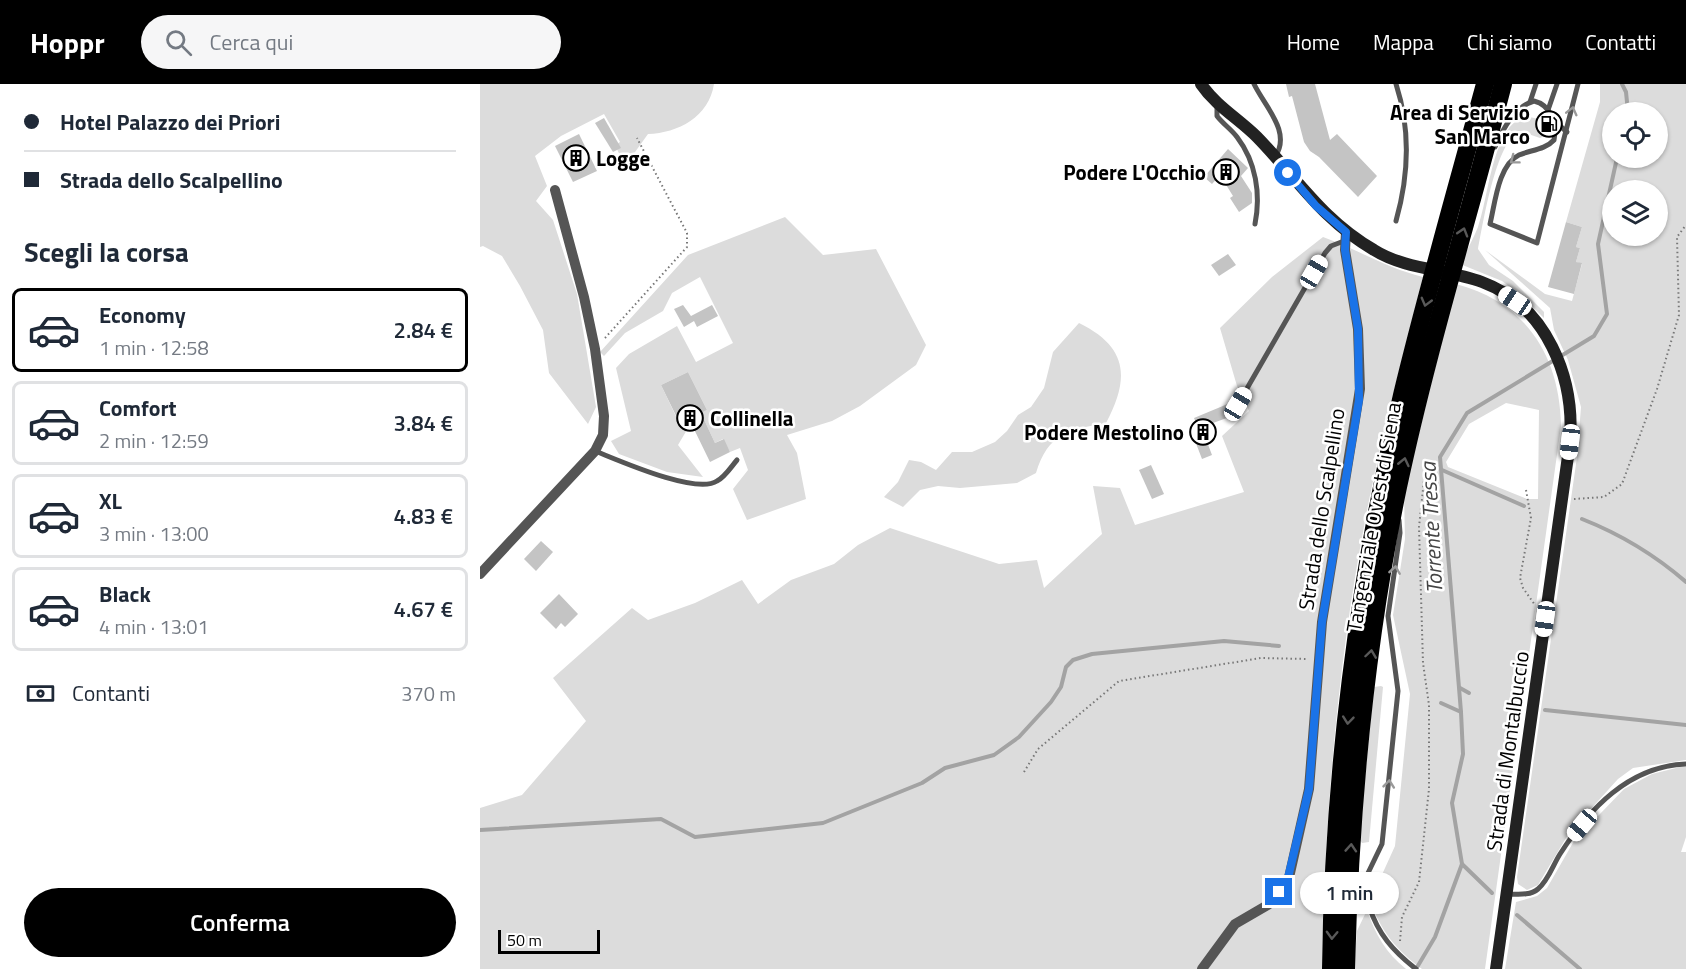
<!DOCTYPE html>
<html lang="it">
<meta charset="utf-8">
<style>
body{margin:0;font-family:"Titillium Web",sans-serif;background:#f6f6f7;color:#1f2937;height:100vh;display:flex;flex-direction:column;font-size:22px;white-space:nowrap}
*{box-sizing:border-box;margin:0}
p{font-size:20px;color:#747a83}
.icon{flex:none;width:33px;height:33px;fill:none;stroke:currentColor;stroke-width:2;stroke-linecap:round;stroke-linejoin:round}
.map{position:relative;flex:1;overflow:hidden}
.sheet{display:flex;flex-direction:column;background:#fff;width:480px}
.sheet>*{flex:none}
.guide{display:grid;align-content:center;height:132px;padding:0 24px;background:#fff}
.fabs{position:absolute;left:1122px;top:18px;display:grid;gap:12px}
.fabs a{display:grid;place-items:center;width:66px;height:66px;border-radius:50%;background:#fff;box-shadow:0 2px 4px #0004;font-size:30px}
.scale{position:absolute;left:18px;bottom:15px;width:102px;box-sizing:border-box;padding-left:6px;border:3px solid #000;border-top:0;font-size:16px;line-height:21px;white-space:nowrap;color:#000;-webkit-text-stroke:4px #fff;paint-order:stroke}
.end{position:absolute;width:27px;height:27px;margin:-14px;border:8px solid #1a73e8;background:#fff;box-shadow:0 0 0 3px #fff}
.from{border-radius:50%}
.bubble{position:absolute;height:42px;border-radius:21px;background:#fff;box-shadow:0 2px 4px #0004;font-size:20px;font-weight:600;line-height:42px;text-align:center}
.car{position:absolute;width:18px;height:36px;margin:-18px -9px;border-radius:8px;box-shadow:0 0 4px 2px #0007;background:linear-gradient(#fff 24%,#345 0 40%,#fff 0 76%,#345 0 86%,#fff 0)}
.guide b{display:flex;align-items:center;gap:21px;height:57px;font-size:22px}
.guide b+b{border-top:2px solid #e0e1e3}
.guide i{width:15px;height:15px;background:#1f2937}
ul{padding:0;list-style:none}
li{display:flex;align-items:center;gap:18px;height:84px;margin:0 12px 9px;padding:0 12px;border:3px solid #e0e1e3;border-radius:9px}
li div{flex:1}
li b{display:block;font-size:22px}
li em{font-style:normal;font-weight:600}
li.selected{border-color:#000}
li>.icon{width:54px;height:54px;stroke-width:1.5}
h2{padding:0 24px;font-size:27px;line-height:72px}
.pay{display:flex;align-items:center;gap:15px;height:66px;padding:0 24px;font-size:22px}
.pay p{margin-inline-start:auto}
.cta{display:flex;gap:12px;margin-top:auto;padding:12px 24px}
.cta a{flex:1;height:69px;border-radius:36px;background:#000;color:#fff;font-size:24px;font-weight:600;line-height:69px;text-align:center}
header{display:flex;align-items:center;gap:36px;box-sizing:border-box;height:84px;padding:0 30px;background:#000;color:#fff}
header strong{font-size:28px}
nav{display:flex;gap:33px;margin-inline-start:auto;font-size:21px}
.search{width:420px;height:54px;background:#f6f6f7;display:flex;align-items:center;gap:15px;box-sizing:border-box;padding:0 21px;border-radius:33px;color:#747a83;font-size:22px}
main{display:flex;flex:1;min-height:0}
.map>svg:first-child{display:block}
</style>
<header>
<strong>Hoppr</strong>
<div class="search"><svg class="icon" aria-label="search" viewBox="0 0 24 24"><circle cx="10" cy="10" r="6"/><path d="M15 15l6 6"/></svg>Cerca qui</div>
<nav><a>Home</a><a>Mappa</a><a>Chi siamo</a><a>Contatti</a></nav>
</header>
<main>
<section class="sheet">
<div class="guide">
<b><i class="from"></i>Hotel Palazzo dei Priori</b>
<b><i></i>Strada dello Scalpellino</b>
</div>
<h2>Scegli la corsa</h2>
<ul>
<li class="selected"><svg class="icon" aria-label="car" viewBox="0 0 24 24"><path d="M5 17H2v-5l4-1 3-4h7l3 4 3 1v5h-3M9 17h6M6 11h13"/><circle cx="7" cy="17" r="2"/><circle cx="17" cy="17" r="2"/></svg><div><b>Economy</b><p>1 min · 12:58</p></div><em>2.84 €</em></li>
<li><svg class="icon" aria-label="car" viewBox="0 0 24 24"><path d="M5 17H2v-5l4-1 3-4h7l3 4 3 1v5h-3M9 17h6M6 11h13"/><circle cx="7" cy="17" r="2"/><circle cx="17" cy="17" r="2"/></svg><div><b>Comfort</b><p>2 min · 12:59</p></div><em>3.84 €</em></li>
<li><svg class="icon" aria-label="car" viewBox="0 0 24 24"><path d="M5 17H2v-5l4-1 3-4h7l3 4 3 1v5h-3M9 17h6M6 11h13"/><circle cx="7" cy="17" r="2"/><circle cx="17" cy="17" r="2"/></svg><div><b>XL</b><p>3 min · 13:00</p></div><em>4.83 €</em></li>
<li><svg class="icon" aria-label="car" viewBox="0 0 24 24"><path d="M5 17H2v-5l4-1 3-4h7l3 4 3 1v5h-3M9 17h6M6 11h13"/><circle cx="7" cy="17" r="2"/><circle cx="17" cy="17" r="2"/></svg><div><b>Black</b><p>4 min · 13:01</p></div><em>4.67 €</em></li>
</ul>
<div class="pay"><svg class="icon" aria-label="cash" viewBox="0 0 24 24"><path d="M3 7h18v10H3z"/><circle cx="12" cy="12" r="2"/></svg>Contanti<p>370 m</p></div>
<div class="cta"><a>Conferma</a></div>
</section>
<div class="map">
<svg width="1206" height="885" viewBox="0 0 1206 885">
<rect width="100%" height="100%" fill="#fff"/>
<g fill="#dcdcdc" fill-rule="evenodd">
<path d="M 0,0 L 234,0 C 229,33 198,49 168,50 L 145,82 L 135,61 L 140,58 L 124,30 L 81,52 L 55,72 L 67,102 L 56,117 L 73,136 L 97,210 L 116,323 L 108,340 L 69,289 L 63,246 L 40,202 L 22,172 L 3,162 L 0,163 Z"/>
<path d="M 1120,0 L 1206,0 L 1206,676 L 1153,684 L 1138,695 L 1089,749 L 1058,801 L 1047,806 L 1038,800 L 1037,793 L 1097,373 L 1101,323 L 1088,276 L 1074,246 L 1070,224 L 1005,166 L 1065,210 L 1092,217 L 1102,180 L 1096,178 L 1100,164 L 1096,163 L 1102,143 L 1086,138 L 1120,18 ZM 1132,28 L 1178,28 L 1178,74 L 1132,74 ZM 1132,106 L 1178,106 L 1178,152 L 1132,152 Z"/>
<path d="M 1046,32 L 1062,36 L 1069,50 L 1060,54 L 1040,47 C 1016,56 1003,140 998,165 L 1009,181 L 1033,197 L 1064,228 L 1064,234 L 1037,208 L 1022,197 L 980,180 C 986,168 993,155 998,143 C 1009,114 1012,41 1046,32 Z"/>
<path d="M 305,133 L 343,171 L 396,165 L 446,261 L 436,281 L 380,322 L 352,337 L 307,351 L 317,369 L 326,415 L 267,436 L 253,405 L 268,386 L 260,364 L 250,368 L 243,355 L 235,359 L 221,329 L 227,326 L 208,288 L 181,301 L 201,343 L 211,339 L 198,361 L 223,393 L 187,388 L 139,370 L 131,357 L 151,347 L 136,284 L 149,270 L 197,242 L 216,278 L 253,259 L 220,193 L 192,209 L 183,227 L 145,249 L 124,272 L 120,268 L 208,171 Z"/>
<path d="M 843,153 C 879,166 906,184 943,193 C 927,256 910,319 896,383 C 860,547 845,718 842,885 L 0,885 L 0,724 L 42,711 L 106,637 L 73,594 L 152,524 L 168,536 L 215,519 L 262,496 L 278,520 L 311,496 L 354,480 L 378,461 L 410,444 L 519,480 L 557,476 L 564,504 L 622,450 L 613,402 L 640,404 L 655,441 L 764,408 L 742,352 L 769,327 L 757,302 L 740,244 L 792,193 Z"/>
<path d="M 976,200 C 1045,218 1080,271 1081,342 L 1005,885 L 942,885 C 916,866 901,847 890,817 L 915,762 L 930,610 L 913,531 L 925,455 L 924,410 ZM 1026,319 L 1059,326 L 1058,415 L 1047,415 L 968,383 L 966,378 L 989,340 Z"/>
<path d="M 599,239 C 648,263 650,294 626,339 C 589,346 568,349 556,389 L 537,399 L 480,404 L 458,402 L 440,406 L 423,423 L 404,413 L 418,398 L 429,376 L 441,378 L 456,386 L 472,368 L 492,368 L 515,358 L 527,347 L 538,331 L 551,323 L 564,304 L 573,268 Z"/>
<path d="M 901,602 L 903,603 L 889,758 L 882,759 L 879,755 L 894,603 Z"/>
<path d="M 1200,683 L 1206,683 L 1206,753 L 1201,768 L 1206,768 L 1206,885 L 1025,885 L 1036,818 L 1057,812 L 1067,804 L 1094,757 L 1144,705 L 1172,690 Z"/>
<path d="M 887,826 C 895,850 906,869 926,885 L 874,885 L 877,847 Z"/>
</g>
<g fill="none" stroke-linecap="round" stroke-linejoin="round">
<g stroke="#a3a3a3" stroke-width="4">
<path d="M 1142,0 L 1146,8 L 1148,28"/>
<path d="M 962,386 L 1044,422"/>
<path d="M 1102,435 C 1140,450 1175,471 1206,498"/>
<path d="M 980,604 L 989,609"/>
<path d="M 961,619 L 981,628"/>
<path d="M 1065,626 L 1206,641"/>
<path d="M 0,746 L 181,735 L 215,753 L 343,739 L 442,699 L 465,684 L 514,671 L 539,653 L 571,618 L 581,603 L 586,583 L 593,576 L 612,570 L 744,557 L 799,562"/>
<path d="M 982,780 L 1012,809"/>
<path d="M 1037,831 L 1100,885"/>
<path d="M 936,885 L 955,853 L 982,780 L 972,719 L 983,670 L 981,628 L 960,373 L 987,329 L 1114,252 L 1127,230 L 1118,160 L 1137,74"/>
</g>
</g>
<g fill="#c4c4c4">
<path d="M 806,0 L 835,0 L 850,56 L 857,50 L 897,92 L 878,113 L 839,73 L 830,67 L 824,58 L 812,12 L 809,13 Z"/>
<path d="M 124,34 L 141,64 L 133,68 L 115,39 Z"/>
<path d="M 99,50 L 117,87 L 93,98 L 75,62 Z"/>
<path d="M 748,65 L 768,84 L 761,92 L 772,109 L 772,119 L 759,128 L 750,114 L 753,112 L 740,91 L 732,100 L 724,93 Z"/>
<path d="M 1086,138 L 1102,143 L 1096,163 L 1100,164 L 1096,178 L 1102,179 L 1094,210 L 1068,203 Z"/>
<path d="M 748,170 L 756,181 L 739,192 L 731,181 Z"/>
<path d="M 203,221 L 211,232 L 232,221 L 238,232 L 217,243 L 214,237 L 204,243 L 194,225 Z"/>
<path d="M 208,288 L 227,326 L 221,329 L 235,359 L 244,355 L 250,368 L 230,378 L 211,339 L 202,344 L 181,301 Z"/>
<path d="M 750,319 L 755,331 L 733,339 L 736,345 L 724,350 L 732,371 L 722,375 L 712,349 L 719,346 L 714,334 Z"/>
<path d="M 671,381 L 684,410 L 672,415 L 659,386 Z"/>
<path d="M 61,457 L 73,468 L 56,487 L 44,475 Z"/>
<path d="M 79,510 L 98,530 L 85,543 L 81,539 L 76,545 L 60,529 Z"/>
</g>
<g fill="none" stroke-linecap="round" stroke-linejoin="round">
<g stroke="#777" stroke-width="2" stroke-dasharray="1.5 3" stroke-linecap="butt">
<path d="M 125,254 L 207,163 L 207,149 L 157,54"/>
<path d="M 1046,406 L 1051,434 L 1040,494 L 1043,504 L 1055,521"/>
<path d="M 1094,415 L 1124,413 L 1142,400 L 1177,305 L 1199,231 L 1197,153 L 1206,141"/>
<path d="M 544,688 L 558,665 L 639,597 L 781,574 L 827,575"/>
<path d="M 920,857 L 922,833 L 939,798 L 949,705 L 949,621 L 943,579 L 939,443 L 944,396"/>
</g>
<g stroke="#555" stroke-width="5">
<path d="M 774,0 C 785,23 812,48 795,73"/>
<path d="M 1050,18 L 1056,0"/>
<path d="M 737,21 L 737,32 C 743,40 751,45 757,53 C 776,78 781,110 775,140"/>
<path d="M 1068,26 L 1077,0"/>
<path d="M 1073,36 L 1087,48"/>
<path d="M 1015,63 C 1023,45 1034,23 1054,17 C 1071,21 1077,40 1074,56 C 1065,66 1050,66 1039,71 C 1018,81 1015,120 1010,140 L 1057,159 L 1098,0"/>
<path d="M 916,137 C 929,91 931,46 916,0"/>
<path d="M 758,320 L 845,169 L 851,162 L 864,157"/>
<path d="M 115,367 C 138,376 216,411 237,397 C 245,393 251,383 257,376"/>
<path d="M 1027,810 C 1037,810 1050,812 1058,805 C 1068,797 1073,781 1080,770 C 1109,725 1149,682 1206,680"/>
<path d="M 875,816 L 902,760 L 918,607 L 908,532 L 920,449 L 919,436"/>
<path d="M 889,822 C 898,850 913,867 936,885"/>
</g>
<g stroke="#555" stroke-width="10">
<path d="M 0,490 L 115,367 L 123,351 L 124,332 L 115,265 L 104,213 L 75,106"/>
<path d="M 722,885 L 755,840 L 791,819 L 808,798 L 829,705 L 842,538 L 880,305 L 878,245 L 865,166 L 866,148"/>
</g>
<path stroke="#222" stroke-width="12" d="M 721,0 C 736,22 759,35 777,53 C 817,94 842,136 894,166 C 926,186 967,185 1002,198 C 1067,222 1095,294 1090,358 L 1016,885"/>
<g stroke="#000" stroke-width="18">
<path d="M 851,885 C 853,695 878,496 922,311 C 947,207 977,103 1005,0"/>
<path d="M 866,885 C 870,724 885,561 918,403 C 947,267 988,135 1023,0"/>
</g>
</g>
<defs><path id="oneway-chevron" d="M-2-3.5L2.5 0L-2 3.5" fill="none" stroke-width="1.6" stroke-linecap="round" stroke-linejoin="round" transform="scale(1.5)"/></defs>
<g stroke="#999">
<use href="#oneway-chevron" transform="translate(1092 27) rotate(-76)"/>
<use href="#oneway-chevron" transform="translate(1034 76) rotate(143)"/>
<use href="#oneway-chevron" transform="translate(915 486) rotate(-81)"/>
<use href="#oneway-chevron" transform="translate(909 700) rotate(-84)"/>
</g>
<g stroke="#595959">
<use href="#oneway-chevron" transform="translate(983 148) rotate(-73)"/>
<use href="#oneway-chevron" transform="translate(946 218) rotate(105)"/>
<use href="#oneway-chevron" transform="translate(924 378) rotate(-77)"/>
<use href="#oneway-chevron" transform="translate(891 570) rotate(-82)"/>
<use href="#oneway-chevron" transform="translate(868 636) rotate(96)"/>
<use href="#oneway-chevron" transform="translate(871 764) rotate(-86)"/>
<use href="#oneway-chevron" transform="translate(852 851) rotate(92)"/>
</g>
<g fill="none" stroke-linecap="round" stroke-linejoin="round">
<path stroke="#1a73e8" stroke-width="8" d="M 799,808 L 807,798 L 829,705 L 842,538 L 879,316 L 878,245 L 865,166 L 866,148 L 836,122 L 808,89"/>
</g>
<defs>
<g id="fuel-ring" transform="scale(1.35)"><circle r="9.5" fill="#fff" stroke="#000" stroke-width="1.5"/><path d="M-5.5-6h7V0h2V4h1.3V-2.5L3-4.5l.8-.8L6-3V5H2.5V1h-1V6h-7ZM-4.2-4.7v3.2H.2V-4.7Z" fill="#000"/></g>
<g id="building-ring" transform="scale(1.35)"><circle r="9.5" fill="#fff" stroke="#000" stroke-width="1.5"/><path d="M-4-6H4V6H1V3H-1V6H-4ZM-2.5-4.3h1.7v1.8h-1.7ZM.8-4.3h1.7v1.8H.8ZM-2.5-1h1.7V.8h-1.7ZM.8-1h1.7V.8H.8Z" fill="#000"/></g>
</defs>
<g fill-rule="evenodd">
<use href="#fuel-ring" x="1069" y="40"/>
<use href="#building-ring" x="96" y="74"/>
<use href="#building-ring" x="746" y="88"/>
<use href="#building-ring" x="210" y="334"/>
<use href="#building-ring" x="723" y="348"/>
</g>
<g text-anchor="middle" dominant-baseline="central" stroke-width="5" stroke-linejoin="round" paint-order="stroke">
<g font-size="21" font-weight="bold" fill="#000" stroke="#fff" text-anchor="end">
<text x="1050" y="28">Area di Servizio<tspan x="1050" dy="24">San Marco</tspan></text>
<text x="116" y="74" text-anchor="start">Logge</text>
<text x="726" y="88">Podere L'Occhio</text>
<text x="230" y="334" text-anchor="start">Collinella</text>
<text x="704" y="348">Podere Mestolino</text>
</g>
<g font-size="21" fill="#000" stroke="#fff">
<text transform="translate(841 425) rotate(-81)">Strada dello Scalpellino</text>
<text transform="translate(893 433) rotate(-80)">Tangenziale Ovest di Siena</text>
<text transform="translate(1027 667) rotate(-82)">Strada di Montalbuccio</text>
</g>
<g font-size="22" font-style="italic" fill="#444" stroke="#fff">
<text transform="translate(951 444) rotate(-93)">Torrente Tressa</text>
</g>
</g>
</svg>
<div class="fabs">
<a><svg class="icon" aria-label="locate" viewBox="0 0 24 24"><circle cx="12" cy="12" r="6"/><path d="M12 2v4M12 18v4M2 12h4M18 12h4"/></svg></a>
<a><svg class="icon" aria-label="layers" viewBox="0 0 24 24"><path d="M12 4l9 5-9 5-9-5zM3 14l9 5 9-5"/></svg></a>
</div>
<div class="scale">50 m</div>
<i class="end from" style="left:808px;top:89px"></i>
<i class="end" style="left:799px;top:808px"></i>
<div class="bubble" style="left:820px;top:788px;width:99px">1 min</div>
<i class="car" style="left:834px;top:188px;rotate:30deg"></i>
<i class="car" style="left:1035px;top:217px;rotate:304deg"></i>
<i class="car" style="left:758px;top:320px;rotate:31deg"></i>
<i class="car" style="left:1090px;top:358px;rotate:187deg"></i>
<i class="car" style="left:1065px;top:535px;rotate:188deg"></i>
<i class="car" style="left:1102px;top:741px;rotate:220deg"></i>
</div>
</main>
